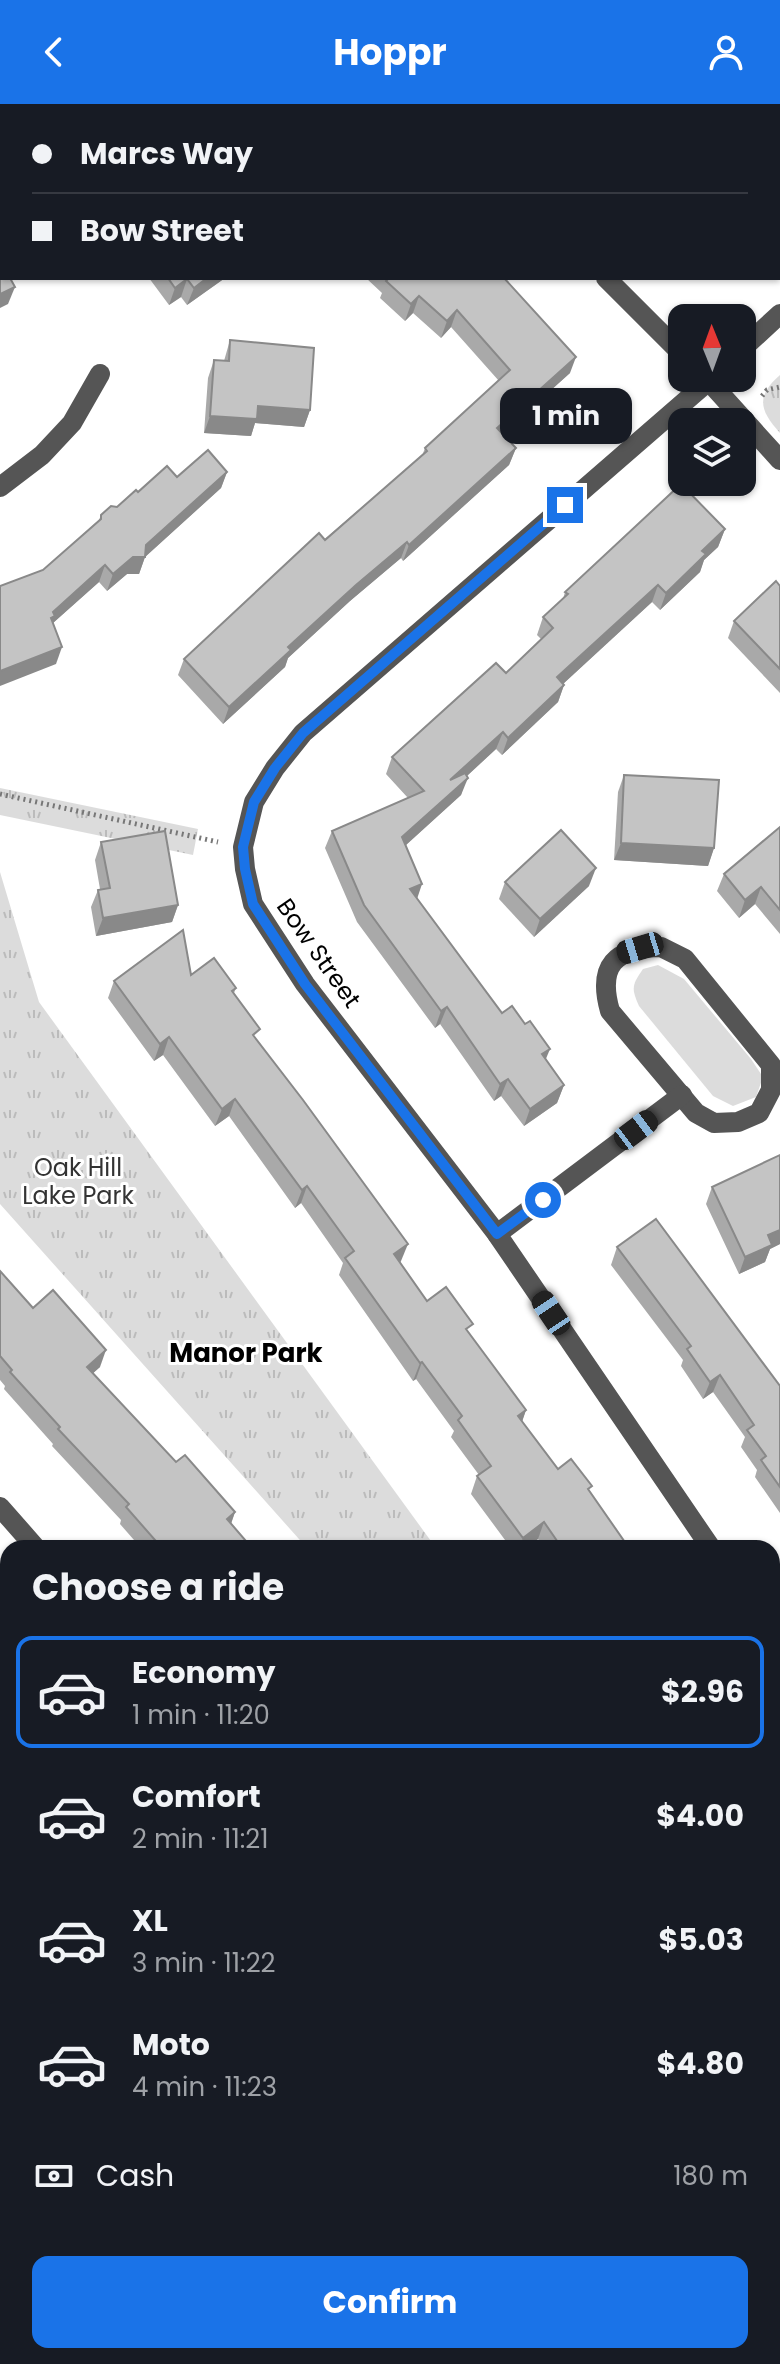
<!DOCTYPE html>
<meta charset="utf-8">
<style>
body{margin:0;font-family:Poppins,sans-serif;background:#20242c;color:#f1f3f6;height:100vh;display:flex;flex-direction:column;font-size:30px;white-space:nowrap}
*{box-sizing:border-box;margin:0}
p{font-size:26px;color:#9ea1a6}
.icon{flex:none;width:44px;height:44px;fill:none;stroke:currentColor;stroke-width:2;stroke-linecap:round;stroke-linejoin:round}
.map{position:relative;flex:1;overflow:hidden}
.drawer{position:absolute;left:0px;top:1436px;width:780px;height:824px;display:flex;flex-direction:column;background:#171b24;border-radius:24px 24px 0 0;box-shadow:0 2px 6px #0004}
.drawer>*{flex:none}
.guide{position:absolute;left:0px;top:0px;width:780px;height:176px;box-shadow:0 2px 6px #0004;display:grid;align-content:center;height:176px;padding:0 32px;background:#171b24}
.needle{width:52px;rotate:359deg}
.fabs{position:absolute;left:668px;top:200px;display:grid;gap:16px}
.fabs a{display:grid;place-items:center;width:88px;height:88px;border-radius:16px;background:#171b24;box-shadow:0 2px 6px #0004;font-size:40px}
.end{position:absolute;width:36px;height:36px;margin:-18px;border:10px solid #1a73e8;background:#fff;box-shadow:0 0 0 4px #fff}
.from{border-radius:50%}
.bubble{position:absolute;height:56px;border-radius:16px;background:#171b24;box-shadow:0 2px 6px #0004;font-size:26px;font-weight:700;line-height:56px;text-align:center}
.car{position:absolute;width:24px;height:48px;margin:-24px -12px;border-radius:10px;box-shadow:0 0 6px 2px #0007;background:linear-gradient(#222 24%,#8ab4d8 0 40%,#222 0 76%,#8ab4d8 0 86%,#222 0)}
.guide b{display:flex;align-items:center;gap:28px;height:76px;font-size:30px}
.guide b+b{border-top:2px solid #363941}
.guide i{width:20px;height:20px;background:#f1f3f6}
ul{padding:0;list-style:none}
li{display:flex;align-items:center;gap:24px;height:112px;margin:0 16px 12px;padding:0 16px;border:4px solid transparent;border-radius:16px}
li div{flex:1}
li b{display:block;font-size:30px}
li em{font-style:normal;font-weight:700}
li.on{border-color:#1a73e8}
li>.icon{width:72px;height:72px;stroke-width:1.5}
h2{padding:0 32px;font-size:36px;line-height:96px}
.pay{display:flex;align-items:center;gap:20px;height:88px;padding:0 32px;font-size:30px}
.pay p{margin-inline-start:auto}
.button{display:flex;gap:16px;margin-top:auto;padding:16px 32px}
.button a{flex:1;height:92px;border-radius:16px;background:#1a73e8;color:#fff;font-size:32px;font-weight:700;line-height:92px;text-align:center}
header{display:flex;justify-content:space-between;align-items:center;height:104px;padding:0 32px;background:#1a73e8;color:#fff;font-size:36px;font-weight:700}
.map>svg:first-child{display:block}
</style>
<header><svg class="icon" aria-label="back" viewBox="0 0 24 24"><path d="M15 5l-7 7 7 7"/></svg>Hoppr<svg class="icon" aria-label="person" viewBox="0 0 24 24"><circle cx="12" cy="8" r="4"/><path d="M4 21q1-7 8-7t8 7"/></svg></header>
<div class="map">
<svg width="780" height="2260" viewBox="0 0 780 2260">
<defs>
<pattern id="park-tufts" width="24" height="20" patternUnits="userSpaceOnUse" patternTransform="scale(2)"><rect width="24" height="20" fill="#dcdcdc"/><path d="M3 7l-1-3M5 7V3M7 7l1-3M15 17l-1-3M17 17v-4M19 17l1-3" fill="none" stroke="#bbb"/></pattern>
</defs>
<rect width="100%" height="100%" fill="#fff"/>
<path fill="#dcdcdc" d="M 658,861 L 684,875 L 751,955 L 763,973 L 756,993 L 733,1002 L 713,992 L 639,902 C 631,884 632,881 643,865 Z"/>
<g fill="url(#park-tufts)">
<path d="M 780,271 L 780,329 C 759,306 756,292 780,271 Z"/>
<path d="M 0,684 L 198,725 L 193,751 L 0,711 Z"/>
<path d="M 0,768 L 39,898 L 436,1444 L 307,1444 L 0,1100 Z"/>
<path d="M 772,1803 L 780,1809 L 780,1975 L 772,1966 Z"/>
</g>
<g fill="none" stroke-linecap="round" stroke-linejoin="round">
<g stroke="#777" stroke-width="5" stroke-dasharray="2 4" stroke-linecap="butt">
<path d="M 762,292 L 767,286 L 780,283"/>
<path d="M 0,690 L 218,738"/>
</g>
<g stroke="#555" stroke-width="20">
<path d="M 417,0 L 419,2"/>
<path d="M 606,174 L 682,250"/>
<path d="M 742,245 L 780,210"/>
<path d="M 706,274 L 780,356"/>
<path d="M 0,383 L 42,351 L 72,319 L 100,270"/>
<path d="M 661,843 L 685,855 L 771,961 L 771,986 L 759,1009 L 738,1018 L 714,1019 L 696,1009 L 610,907 C 597,861 615,844 661,843 Z"/>
<path d="M 497,1130 L 682,991"/>
<path d="M 0,1403 L 36,1444"/>
<path d="M 711,1444 L 497,1130 L 305,880 L 253,800 L 245,765 L 243,743 L 254,698 L 275,664 L 303,629 L 712,274"/>
<path d="M 772,1528 L 780,1537"/>
<path d="M 0,1772 L 8,1765"/>
<path d="M 155,2252 L 161,2260"/>
<path d="M 747,2252 L 754,2260"/>
</g>
</g>
<g fill="#a9a9a9">
<path d="M 0,0 L 53,0 L 48,2 L 2,2 L 2,20 L 0,21 Z"/>
<path d="M 180,0 L 311,0 L 313,2 L 182,2 Z"/>
<rect x="523" y="0" width="132" height="2"/>
<path d="M 149,174 L 225,174 L 187,201 L 181,193 L 169,201 Z"/>
<path d="M 366,174 L 504,174 L 570,269 L 502,330 L 516,344 L 509,361 L 403,457 L 401,454 L 350,497 L 288,554 L 285,563 L 223,620 L 178,571 L 184,555 L 422,352 L 425,344 L 499,277 L 451,223 L 441,234 L 413,209 L 405,217 L 380,194 L 382,189 Z"/>
<path d="M 230,236 L 310,306 L 304,323 L 255,319 L 251,332 L 204,329 L 208,274 L 214,256 L 224,257 Z"/>
<path d="M 227,368 L 221,384 L 145,453 L 139,470 L 127,470 L 107,487 L 99,478 L 53,519 L 56,560 L 43,466 L 99,416 L 101,411 L 117,403 L 138,388 L 177,373 Z"/>
<path d="M 725,425 L 718,443 L 704,456 L 700,468 L 660,506 L 652,498 L 563,580 L 564,581 L 558,598 L 502,651 L 496,645 L 467,672 L 461,691 L 406,741 L 417,794 L 502,909 L 546,956 L 564,981 L 557,999 L 524,1022 L 501,992 L 494,997 L 440,920 L 435,924 L 357,818 L 325,744 L 332,727 L 408,694 L 386,670 L 392,653 L 506,569 L 541,535 L 537,531 L 543,513 L 563,495 L 565,488 Z"/>
<path d="M 780,482 L 780,589 L 728,534 L 734,517 Z"/>
<path d="M 624,671 L 714,744 L 708,762 L 614,756 L 618,688 Z"/>
<path d="M 780,723 L 780,830 L 755,800 L 739,814 L 717,787 L 724,770 Z"/>
<path d="M 101,738 L 178,801 L 172,818 L 96,832 L 91,803 L 98,786 L 100,785 L 95,756 Z"/>
<path d="M 505,778 L 589,782 L 534,833 L 499,795 Z"/>
<path d="M 191,871 L 236,884 L 234,889 L 256,936 L 401,1157 L 400,1159 L 427,1197 L 469,1230 L 526,1306 L 522,1317 L 558,1365 L 590,1388 L 629,1444 L 544,1444 L 538,1435 L 526,1444 L 511,1444 L 471,1390 L 477,1372 L 479,1371 L 451,1333 L 454,1327 L 416,1275 L 413,1277 L 339,1171 L 343,1159 L 301,1099 L 295,1104 L 229,1012 L 215,1022 L 163,951 L 154,957 L 108,894 L 114,877 Z"/>
<path d="M 780,1051 L 780,1140 L 770,1145 L 765,1158 L 739,1170 L 706,1100 L 712,1083 Z"/>
<path d="M 617,1143 L 780,1282 L 780,1409 L 755,1373 L 757,1366 L 741,1343 L 745,1333 L 713,1288 L 703,1295 L 681,1262 L 683,1256 L 611,1161 Z"/>
<path d="M 0,1167 L 33,1204 L 100,1263 L 93,1269 L 176,1358 L 235,1408 L 231,1420 L 252,1444 L 141,1444 L 120,1420 L 121,1416 L 52,1342 L 53,1340 L 4,1285 L 5,1282 L 0,1276 Z"/>
<path d="M 0,1500 L 3,1518 L 8,1524 L 8,1661 L 0,1668 Z"/>
<path d="M 780,1701 L 780,1737 L 772,1735 L 772,1727 Z"/>
<path d="M 772,2032 L 780,2041 L 780,2147 L 772,2139 Z"/>
<path d="M 0,2102 L 8,2106 L 8,2162 L 4,2169 L 0,2166 Z"/>
<path d="M 277,2252 L 363,2252 L 370,2260 L 284,2260 Z"/>
<path d="M 521,2252 L 645,2252 L 652,2260 L 528,2260 Z"/>
</g>
<g fill="#898989">
<path d="M 15,0 L 53,0 L 48,2 L 10,2 Z"/>
<path d="M 207,174 L 225,174 L 187,201 L 194,184 Z"/>
<path d="M 187,175 L 181,193 L 169,201 L 175,184 Z"/>
<path d="M 15,183 L 8,200 L 0,204 L 0,190 Z"/>
<path d="M 419,192 L 413,209 L 405,217 L 411,200 Z"/>
<path d="M 457,206 L 451,223 L 441,234 L 447,217 Z"/>
<path d="M 576,253 L 570,269 L 491,340 L 497,324 Z"/>
<path d="M 258,302 L 310,306 L 304,323 L 255,319 L 251,332 L 204,329 L 210,312 Z"/>
<path d="M 516,344 L 509,361 L 403,457 L 409,441 Z"/>
<path d="M 227,368 L 221,384 L 145,453 L 139,470 L 127,470 L 107,487 L 113,470 Z"/>
<path d="M 725,425 L 718,443 L 704,456 L 700,468 L 660,506 L 666,489 L 702,447 Z"/>
<path d="M 407,438 L 401,454 L 350,497 L 288,554 L 285,563 L 223,620 L 229,603 L 288,543 L 356,481 Z"/>
<path d="M 105,461 L 99,478 L 53,519 L 45,531 L 53,508 Z"/>
<path d="M 658,481 L 652,498 L 551,591 L 557,573 Z"/>
<path d="M 62,543 L 56,560 L 0,582 L 0,567 Z"/>
<path d="M 564,581 L 558,598 L 502,651 L 508,634 Z"/>
<path d="M 503,628 L 496,645 L 444,693 L 450,676 Z"/>
<path d="M 468,674 L 461,691 L 396,750 L 402,733 Z"/>
<path d="M 621,739 L 714,744 L 708,762 L 614,756 Z"/>
<path d="M 596,764 L 589,782 L 534,833 L 540,815 Z"/>
<path d="M 422,780 L 416,798 L 410,785 Z"/>
<path d="M 761,783 L 755,800 L 739,814 L 745,796 Z"/>
<path d="M 178,801 L 172,818 L 96,832 L 103,814 Z"/>
<path d="M 447,903 L 440,920 L 435,924 L 441,907 Z"/>
<path d="M 169,933 L 163,951 L 154,957 L 160,940 Z"/>
<path d="M 550,945 L 543,962 L 542,950 Z"/>
<path d="M 508,975 L 501,992 L 494,997 L 500,980 Z"/>
<path d="M 564,981 L 557,999 L 524,1022 L 530,1005 Z"/>
<path d="M 235,995 L 229,1012 L 215,1022 L 222,1005 Z"/>
<path d="M 307,1082 L 301,1099 L 295,1104 L 302,1086 Z"/>
<path d="M 780,1126 L 780,1140 L 770,1145 L 765,1158 L 739,1170 L 745,1153 L 768,1131 Z"/>
<path d="M 408,1140 L 401,1157 L 387,1168 L 394,1150 Z"/>
<path d="M 106,1246 L 100,1263 L 81,1280 L 87,1263 Z"/>
<path d="M 422,1258 L 416,1275 L 413,1277 L 420,1259 Z"/>
<path d="M 720,1271 L 713,1288 L 703,1295 L 710,1278 Z"/>
<path d="M 526,1306 L 520,1324 L 518,1312 Z"/>
<path d="M 235,1408 L 229,1425 L 227,1415 Z"/>
<path d="M 544,1418 L 538,1435 L 526,1444 L 519,1444 L 523,1434 Z"/>
<path d="M 8,1649 L 8,1661 L 0,1668 L 5,1652 Z"/>
<path d="M 8,1958 L 8,1970 L 0,1977 L 0,1963 Z"/>
<path d="M 8,2249 L 8,2252 L 28,2252 L 25,2260 L 0,2260 L 0,2250 Z"/>
</g>
<g fill="#c4c4c4" stroke="#898989" stroke-width="2">
<path d="M 205,0 L 311,0 L 313,2 L 207,2 Z"/>
<path d="M 547,0 L 653,0 L 651,2 L 549,2 Z"/>
<path d="M 2,95 L 2,174 L 10,174 L 15,183 L 0,190 L 0,96 Z"/>
<path d="M 168,174 L 207,174 L 194,184 L 187,175 L 175,184 Z"/>
<path d="M 389,174 L 504,174 L 576,253 L 497,324 L 516,344 L 409,441 L 407,438 L 356,481 L 288,543 L 291,546 L 229,603 L 184,555 L 319,429 L 325,436 L 427,347 L 425,344 L 510,266 L 457,206 L 447,217 L 419,192 L 411,200 L 386,177 Z"/>
<path d="M 230,236 L 314,244 L 310,306 L 258,302 L 257,315 L 210,312 L 214,256 L 229,257 Z"/>
<path d="M 208,346 L 227,368 L 146,441 L 145,453 L 133,453 L 113,470 L 105,461 L 53,508 L 55,512 L 51,514 L 62,543 L 0,567 L 0,482 L 43,466 L 101,415 L 101,411 L 111,402 L 117,403 L 136,386 L 138,388 L 167,362 L 177,373 Z"/>
<path d="M 681,380 L 725,425 L 702,447 L 706,450 L 666,489 L 658,481 L 557,573 L 564,581 L 508,634 L 503,628 L 450,676 L 465,669 L 468,674 L 402,733 L 422,780 L 410,785 L 502,909 L 512,902 L 525,920 L 530,917 L 550,945 L 542,950 L 564,981 L 530,1005 L 508,975 L 500,980 L 447,903 L 441,907 L 364,801 L 332,727 L 424,687 L 392,653 L 496,559 L 506,569 L 553,524 L 543,513 L 568,490 L 565,488 Z"/>
<path d="M 776,477 L 780,482 L 780,565 L 734,517 Z"/>
<path d="M 624,671 L 719,676 L 714,744 L 621,739 Z"/>
<path d="M 780,723 L 780,806 L 761,783 L 745,796 L 724,770 Z"/>
<path d="M 561,726 L 596,764 L 540,815 L 505,778 Z"/>
<path d="M 165,727 L 178,801 L 103,814 L 98,786 L 110,784 L 101,738 Z"/>
<path d="M 183,826 L 191,871 L 214,854 L 236,884 L 232,887 L 260,925 L 253,931 L 303,996 L 408,1140 L 394,1150 L 427,1197 L 446,1183 L 473,1220 L 466,1225 L 526,1306 L 518,1312 L 558,1365 L 571,1355 L 592,1382 L 588,1385 L 629,1444 L 562,1444 L 544,1418 L 523,1434 L 477,1372 L 491,1362 L 458,1316 L 462,1312 L 422,1258 L 420,1259 L 345,1154 L 354,1147 L 307,1082 L 302,1086 L 235,995 L 222,1005 L 169,933 L 160,940 L 114,877 Z"/>
<path d="M 780,1051 L 780,1126 L 768,1131 L 772,1141 L 745,1153 L 712,1083 Z"/>
<path d="M 656,1115 L 780,1282 L 780,1383 L 761,1356 L 766,1352 L 747,1326 L 754,1321 L 720,1271 L 710,1278 L 687,1245 L 691,1242 L 617,1143 Z"/>
<path d="M 0,1167 L 33,1204 L 53,1186 L 106,1246 L 87,1263 L 176,1358 L 185,1351 L 235,1408 L 227,1415 L 252,1444 L 162,1444 L 126,1403 L 129,1400 L 58,1325 L 60,1323 L 10,1268 L 12,1266 L 0,1252 Z"/>
<path d="M 0,1500 L 6,1507 L 0,1513 Z"/>
<path d="M 0,1514 L 8,1524 L 8,1649 L 5,1652 L 0,1646 Z"/>
<path d="M 780,1704 L 780,1718 L 776,1717 Z"/>
<path d="M 8,1891 L 8,1958 L 0,1963 L 0,1898 Z"/>
<path d="M 772,2032 L 780,2041 L 780,2123 L 772,2115 Z"/>
<path d="M 0,2102 L 8,2106 L 8,2150 L 0,2145 Z"/>
<path d="M 0,2224 L 8,2231 L 8,2249 L 0,2250 Z"/>
<path d="M 298,2252 L 363,2252 L 370,2260 L 305,2260 Z"/>
<path d="M 542,2252 L 645,2252 L 652,2260 L 549,2260 Z"/>
</g>
<g fill="none" stroke-linecap="round" stroke-linejoin="round">
<path stroke="#1a73e8" stroke-width="10" d="M 543,1096 L 497,1130 L 305,880 L 253,800 L 245,765 L 243,743 L 254,698 L 275,664 L 303,629 L 565,401"/>
</g>
<g text-anchor="middle" dominant-baseline="central" stroke-width="6" stroke-linejoin="round" paint-order="stroke">
<g font-size="24" fill="#000" stroke="#fff">
<text transform="translate(319 849) rotate(55)">Bow Street</text>
</g>
<g font-size="24" fill="#333" stroke="#fff">
<text x="78" y="1063">Oak Hill<tspan x="78" dy="28">Lake Park</tspan></text>
</g>
<g font-size="26" font-weight="bold" fill="#000" stroke="#fff">
<text x="246" y="1249">Manor Park</text>
</g>
</g>
</svg>
<div class="fabs">
<a><svg class="needle" viewBox="-14 -14 28 28"><path d="M0-13l5 13h-10z" fill="#e53935"/><path d="M0 13l5-13h-10z" fill="#9ea1a6"/></svg></a>
<a><svg class="icon" aria-label="layers" viewBox="0 0 24 24"><path d="M12 4l9 5-9 5-9-5zM3 14l9 5 9-5"/></svg></a>
</div>
<i class="end from" style="left:543px;top:1096px"></i>
<i class="end" style="left:565px;top:401px"></i>
<div class="bubble" style="left:500px;top:284px;width:132px">1 min</div>
<i class="car" style="left:640px;top:844px;rotate:253deg"></i>
<i class="car" style="left:636px;top:1026px;rotate:53deg"></i>
<i class="car" style="left:551px;top:1209px;rotate:326deg"></i>
<div class="guide">
<b><i class="from"></i>Marcs Way</b>
<b><i></i>Bow Street</b>
</div>
<section class="drawer">
<h2>Choose a ride</h2>
<ul>
<li class="on"><svg class="icon" aria-label="car" viewBox="0 0 24 24"><path d="M5 17H2v-5l4-1 3-4h7l3 4 3 1v5h-3M9 17h6M6 11h13"/><circle cx="7" cy="17" r="2"/><circle cx="17" cy="17" r="2"/></svg><div><b>Economy</b><p>1 min · 11:20</p></div><em>$2.96</em></li>
<li><svg class="icon" aria-label="car" viewBox="0 0 24 24"><path d="M5 17H2v-5l4-1 3-4h7l3 4 3 1v5h-3M9 17h6M6 11h13"/><circle cx="7" cy="17" r="2"/><circle cx="17" cy="17" r="2"/></svg><div><b>Comfort</b><p>2 min · 11:21</p></div><em>$4.00</em></li>
<li><svg class="icon" aria-label="car" viewBox="0 0 24 24"><path d="M5 17H2v-5l4-1 3-4h7l3 4 3 1v5h-3M9 17h6M6 11h13"/><circle cx="7" cy="17" r="2"/><circle cx="17" cy="17" r="2"/></svg><div><b>XL</b><p>3 min · 11:22</p></div><em>$5.03</em></li>
<li><svg class="icon" aria-label="car" viewBox="0 0 24 24"><path d="M5 17H2v-5l4-1 3-4h7l3 4 3 1v5h-3M9 17h6M6 11h13"/><circle cx="7" cy="17" r="2"/><circle cx="17" cy="17" r="2"/></svg><div><b>Moto</b><p>4 min · 11:23</p></div><em>$4.80</em></li>
</ul>
<div class="pay"><svg class="icon" aria-label="cash" viewBox="0 0 24 24"><path d="M3 7h18v10H3z"/><circle cx="12" cy="12" r="2"/></svg>Cash<p>180 m</p></div>
<div class="button"><a>Confirm</a></div>
</section>
</div>
